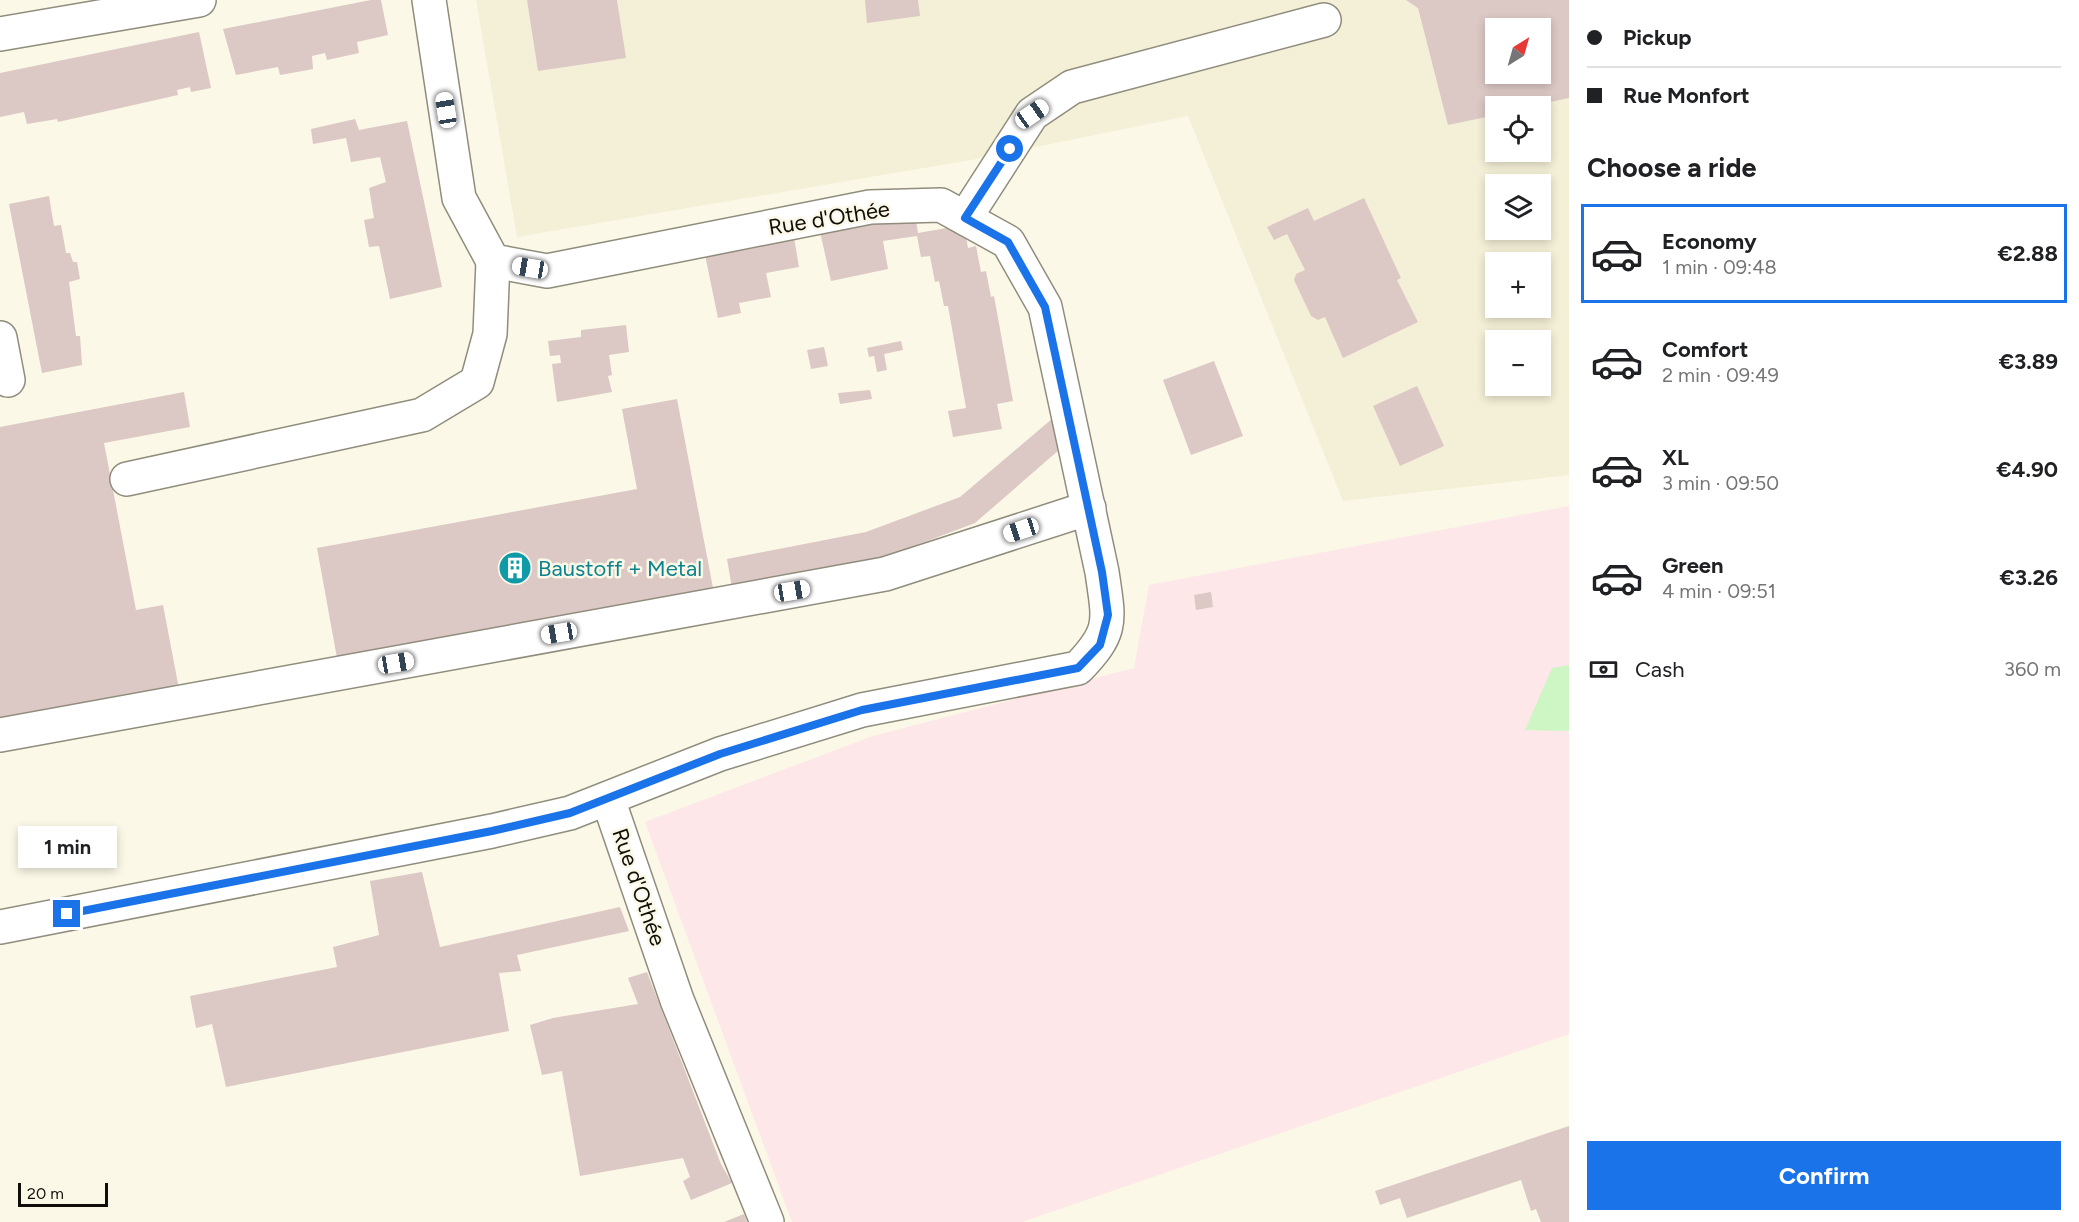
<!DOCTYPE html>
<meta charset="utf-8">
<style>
body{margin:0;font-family:Figtree,sans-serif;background:#f6f6f6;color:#202124;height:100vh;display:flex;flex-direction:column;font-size:22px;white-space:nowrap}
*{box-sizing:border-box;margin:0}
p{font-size:20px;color:#757577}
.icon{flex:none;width:33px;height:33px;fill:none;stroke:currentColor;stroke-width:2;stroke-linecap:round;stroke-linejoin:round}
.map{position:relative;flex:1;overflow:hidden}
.sheet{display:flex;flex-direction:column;background:#fff;width:510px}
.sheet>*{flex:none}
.top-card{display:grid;align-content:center;height:132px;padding:0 18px;background:#fff}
.needle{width:39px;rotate:37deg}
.tools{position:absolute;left:1485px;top:18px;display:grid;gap:12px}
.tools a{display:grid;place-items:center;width:66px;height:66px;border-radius:0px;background:#fff;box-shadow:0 3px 9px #0003;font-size:30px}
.scale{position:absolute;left:18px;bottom:15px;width:90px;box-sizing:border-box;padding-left:6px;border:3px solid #0f0e08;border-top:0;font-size:16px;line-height:21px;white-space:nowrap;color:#0f0e08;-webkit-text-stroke:4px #fbf8e7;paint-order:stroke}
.end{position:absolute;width:27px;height:27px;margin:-14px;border:8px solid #1a73e8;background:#fff;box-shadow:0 0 0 3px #fff}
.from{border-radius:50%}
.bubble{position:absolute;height:42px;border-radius:0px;background:#fff;box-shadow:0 3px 9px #0003;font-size:20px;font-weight:700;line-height:42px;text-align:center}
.car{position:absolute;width:18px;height:36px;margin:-18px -9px;border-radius:8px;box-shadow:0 0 4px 2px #0007;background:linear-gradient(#fff 24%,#345 0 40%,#fff 0 76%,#345 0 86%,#fff 0)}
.top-card b{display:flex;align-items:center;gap:21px;height:57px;font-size:22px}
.top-card b+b{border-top:2px solid #e0e0e0}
.top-card i{width:15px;height:15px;background:#202124}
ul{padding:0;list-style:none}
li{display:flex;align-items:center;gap:18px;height:99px;margin:0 12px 9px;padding:0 6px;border:3px solid transparent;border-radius:0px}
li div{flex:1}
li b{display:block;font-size:22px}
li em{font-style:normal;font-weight:700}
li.selected{border-color:#1a73e8}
li>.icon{width:54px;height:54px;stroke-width:1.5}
h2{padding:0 18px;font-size:27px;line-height:72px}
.pay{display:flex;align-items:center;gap:15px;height:66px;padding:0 18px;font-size:22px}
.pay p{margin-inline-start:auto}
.button{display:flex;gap:12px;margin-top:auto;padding:12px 18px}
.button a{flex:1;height:69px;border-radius:0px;background:#1a73e8;color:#fff;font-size:24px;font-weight:700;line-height:69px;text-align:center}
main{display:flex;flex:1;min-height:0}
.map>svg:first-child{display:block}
</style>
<main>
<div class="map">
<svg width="1569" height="1222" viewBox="0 0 1569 1222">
<rect width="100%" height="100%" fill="#fbf8e7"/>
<path fill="#fde7e8" d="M 1569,506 L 1569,1034 L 1022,1222 L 792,1222 L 645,822 L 873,736 L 1134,668 L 1149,585 Z"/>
<path fill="#f4f0d7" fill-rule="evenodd" d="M 476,0 L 1569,0 L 1569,475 L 1343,501 L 1188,116 L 977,159 L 517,237 ZM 1496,28 L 1540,28 L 1540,74 L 1496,74 ZM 1496,106 L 1540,106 L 1540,152 L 1496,152 ZM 1496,184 L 1540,184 L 1540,230 L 1496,230 ZM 1496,262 L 1540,262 L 1540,308 L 1496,308 ZM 1496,340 L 1540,340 L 1540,386 L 1496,386 Z"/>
<path fill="#cef6c5" d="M 1569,665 L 1569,731 L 1525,730 L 1552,668 Z"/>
<g fill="#dcc8c5" fill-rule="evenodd">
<path d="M 371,0 L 381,0 L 388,35 L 357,42 L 359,53 L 327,60 L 325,53 L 312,56 L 313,69 L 297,72 L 280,75 L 278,67 L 236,75 L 223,29 Z"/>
<path d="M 527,0 L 617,0 L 626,58 L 538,71 Z"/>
<path d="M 865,0 L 918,0 L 920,16 L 867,23 Z"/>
<path d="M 1406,0 L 1569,0 L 1569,98 L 1532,106 L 1496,106 L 1496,115 L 1448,125 L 1418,8 ZM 1496,28 L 1540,28 L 1540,74 L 1496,74 Z"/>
<path d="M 199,32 L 211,88 L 191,92 L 190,87 L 177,90 L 178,95 L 58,122 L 57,119 L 27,124 L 24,112 L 0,117 L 0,73 Z"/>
<path d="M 355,119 L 359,130 L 407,121 L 442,287 L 390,299 L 379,246 L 369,247 L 364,220 L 374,218 L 369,188 L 386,182 L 380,157 L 351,162 L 346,138 L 313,144 L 311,129 Z"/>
<path d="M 49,196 L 54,226 L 61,225 L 66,253 L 70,253 L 73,262 L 77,262 L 80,279 L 69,282 L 76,336 L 80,336 L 82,365 L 42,373 L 9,204 Z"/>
<path d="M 1364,198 L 1401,278 L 1397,280 L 1418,322 L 1343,358 L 1325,317 L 1318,320 L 1311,316 L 1294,280 L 1296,274 L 1305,270 L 1287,234 L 1274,240 L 1267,227 L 1308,208 L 1314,221 Z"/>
<path d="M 915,214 L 918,233 L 964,225 L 968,248 L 976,246 L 981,272 L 986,271 L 991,297 L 994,296 L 1013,401 L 997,404 L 1002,429 L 953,437 L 948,411 L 966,408 L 948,306 L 944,306 L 939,281 L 935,282 L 930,256 L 921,257 L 917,236 L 883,241 L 888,269 L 831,281 L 819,227 Z"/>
<path d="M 793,232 L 799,267 L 766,273 L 771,297 L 739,303 L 741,313 L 718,318 L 704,250 Z"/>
<path d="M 626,325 L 629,352 L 609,355 L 612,375 L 608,376 L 612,392 L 557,402 L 552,364 L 561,363 L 560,355 L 550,356 L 548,341 L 581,337 L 581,330 Z"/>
<path d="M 901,341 L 903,350 L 884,354 L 887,370 L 877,372 L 874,356 L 869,357 L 867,348 Z"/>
<path d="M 824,347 L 828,366 L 811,369 L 807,350 Z"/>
<path d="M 1214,361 L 1243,436 L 1191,455 L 1163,380 Z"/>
<path d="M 1417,386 L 1444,446 L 1400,466 L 1373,406 Z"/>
<path d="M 870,390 L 872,399 L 840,404 L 838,393 Z"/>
<path d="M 184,392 L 190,427 L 104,443 L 136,610 L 163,605 L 179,689 L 0,720 L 0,427 Z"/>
<path d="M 677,399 L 713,588 L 337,658 L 317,548 L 637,489 L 622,409 Z"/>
<path d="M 1053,418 L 1059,450 L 975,523 L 869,563 L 732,588 L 727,559 L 866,532 L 960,497 Z"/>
<path d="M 1211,592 L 1213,607 L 1196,610 L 1194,595 Z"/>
<path d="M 422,872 L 440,947 L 620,907 L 629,931 L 517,955 L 521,971 L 499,973 L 509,1031 L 226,1087 L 212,1024 L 196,1028 L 190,996 L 337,967 L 333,947 L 379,935 L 370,881 Z"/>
<path d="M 647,972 L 721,1164 L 732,1183 L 691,1200 L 683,1181 L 690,1177 L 683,1158 L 580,1176 L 562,1071 L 542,1075 L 530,1025 L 553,1018 L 638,1004 L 628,978 Z"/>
<path d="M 1569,1126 L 1569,1222 L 1541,1222 L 1536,1209 L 1531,1211 L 1521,1180 L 1407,1218 L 1400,1198 L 1380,1205 L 1375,1191 Z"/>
<path d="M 744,1214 L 747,1222 L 724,1222 Z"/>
</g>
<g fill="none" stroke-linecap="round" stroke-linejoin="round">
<g stroke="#908d7d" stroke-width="36">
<g id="minor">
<path d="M 0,34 L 199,0"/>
<path d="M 965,218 L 1032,114 L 1072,87 L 1324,20"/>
<path d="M 0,338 L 8,380"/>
<path d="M 127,479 L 422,415 L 477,382 L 490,334 L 493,261"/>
<path d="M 0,735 L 885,574 L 1089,508"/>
<path d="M 608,799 L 677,1000 L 767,1222"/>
<path d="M 0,927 L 492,831 L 570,813 L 720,754 L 862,710 L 1078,668 C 1114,631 1109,621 1102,572 L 1045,307 L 1008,242 L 941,205 L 870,207 L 547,271 L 493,261 L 459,198 L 429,0"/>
</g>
</g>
<use href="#minor" stroke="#fff" stroke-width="33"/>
</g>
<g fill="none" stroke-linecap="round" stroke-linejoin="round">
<path stroke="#1a73e8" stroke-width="8" d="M 67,914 L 492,831 L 570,813 L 720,754 L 862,710 L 1078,668 L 1100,645 L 1108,615 L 1102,572 L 1045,307 L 1008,242 L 965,218 L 1010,149"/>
</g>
<defs>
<g id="building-disc" transform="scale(1.725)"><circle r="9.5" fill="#0f9aa8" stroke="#fbf8e7"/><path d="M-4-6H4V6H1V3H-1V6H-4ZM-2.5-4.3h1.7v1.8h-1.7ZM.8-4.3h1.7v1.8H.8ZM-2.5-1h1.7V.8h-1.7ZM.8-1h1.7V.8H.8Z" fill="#fff"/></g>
</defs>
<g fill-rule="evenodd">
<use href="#building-disc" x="515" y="568"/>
</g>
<g text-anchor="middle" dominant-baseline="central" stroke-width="5" stroke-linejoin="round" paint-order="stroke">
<g font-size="22" fill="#0f0e08" stroke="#fbf8e7">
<text transform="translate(829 218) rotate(-9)">Rue d'Othée</text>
<text transform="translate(639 887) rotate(71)">Rue d'Othée</text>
</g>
<g font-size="22" fill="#0d838f" stroke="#fbf8e7" text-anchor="start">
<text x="538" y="568">Baustoff + Metal</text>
</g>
</g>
</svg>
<div class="tools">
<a><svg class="needle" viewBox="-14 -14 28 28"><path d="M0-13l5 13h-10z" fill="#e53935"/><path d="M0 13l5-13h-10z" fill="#757577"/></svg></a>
<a><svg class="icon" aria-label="locate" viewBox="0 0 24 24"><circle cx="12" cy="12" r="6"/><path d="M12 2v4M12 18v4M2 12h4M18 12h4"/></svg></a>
<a><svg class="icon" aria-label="layers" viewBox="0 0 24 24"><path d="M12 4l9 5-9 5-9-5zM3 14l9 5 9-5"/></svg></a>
<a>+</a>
<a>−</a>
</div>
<div class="scale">20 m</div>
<i class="end from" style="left:1010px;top:149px"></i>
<i class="end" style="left:67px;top:914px"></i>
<div class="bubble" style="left:18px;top:826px;width:99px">1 min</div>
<i class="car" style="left:446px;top:110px;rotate:351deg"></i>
<i class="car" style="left:1032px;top:114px;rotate:55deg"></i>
<i class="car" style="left:530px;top:268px;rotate:280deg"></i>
<i class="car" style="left:1021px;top:530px;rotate:252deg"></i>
<i class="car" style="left:792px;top:591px;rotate:80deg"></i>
<i class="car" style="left:559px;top:633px;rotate:260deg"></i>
<i class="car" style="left:396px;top:663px;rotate:80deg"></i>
</div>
<section class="sheet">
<div class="top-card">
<b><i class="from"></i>Pickup</b>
<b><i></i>Rue Monfort</b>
</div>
<h2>Choose a ride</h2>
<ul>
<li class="selected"><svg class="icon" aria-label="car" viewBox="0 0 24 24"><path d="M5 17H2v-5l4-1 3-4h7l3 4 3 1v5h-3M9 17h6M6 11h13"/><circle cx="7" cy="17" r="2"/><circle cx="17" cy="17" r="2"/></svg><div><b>Economy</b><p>1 min · 09:48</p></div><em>€2.88</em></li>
<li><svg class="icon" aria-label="car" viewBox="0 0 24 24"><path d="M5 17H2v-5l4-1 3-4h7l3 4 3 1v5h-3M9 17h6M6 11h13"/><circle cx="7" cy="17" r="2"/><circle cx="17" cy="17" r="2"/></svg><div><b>Comfort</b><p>2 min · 09:49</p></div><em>€3.89</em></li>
<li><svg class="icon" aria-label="car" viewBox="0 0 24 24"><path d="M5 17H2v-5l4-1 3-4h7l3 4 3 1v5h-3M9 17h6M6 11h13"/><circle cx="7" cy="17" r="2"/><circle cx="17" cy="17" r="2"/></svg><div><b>XL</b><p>3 min · 09:50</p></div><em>€4.90</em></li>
<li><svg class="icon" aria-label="car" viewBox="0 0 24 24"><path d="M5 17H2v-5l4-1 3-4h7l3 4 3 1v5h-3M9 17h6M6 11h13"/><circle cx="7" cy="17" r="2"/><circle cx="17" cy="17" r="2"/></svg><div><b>Green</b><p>4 min · 09:51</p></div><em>€3.26</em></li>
</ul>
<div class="pay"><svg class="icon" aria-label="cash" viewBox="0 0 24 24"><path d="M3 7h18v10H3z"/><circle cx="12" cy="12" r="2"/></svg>Cash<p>360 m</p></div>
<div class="button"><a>Confirm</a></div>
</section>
</main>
